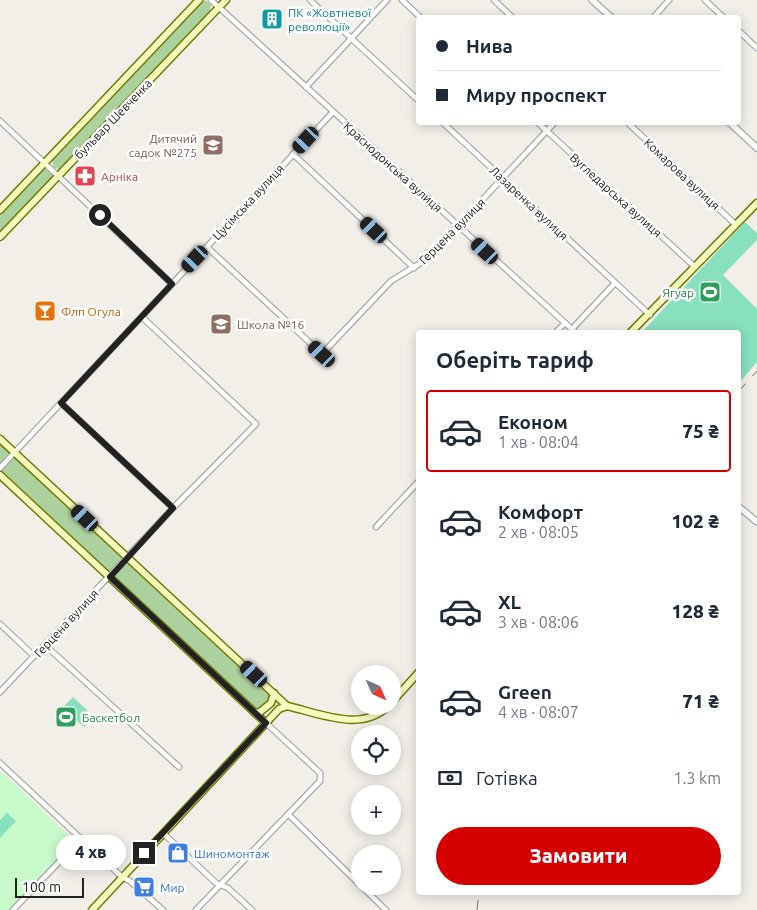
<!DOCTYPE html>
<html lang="uk">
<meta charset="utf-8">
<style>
body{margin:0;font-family:Ubuntu,sans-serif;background:#f6f6f7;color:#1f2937;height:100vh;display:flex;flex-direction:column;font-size:19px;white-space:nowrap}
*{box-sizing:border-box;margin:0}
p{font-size:16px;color:#747a83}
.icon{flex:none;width:28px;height:28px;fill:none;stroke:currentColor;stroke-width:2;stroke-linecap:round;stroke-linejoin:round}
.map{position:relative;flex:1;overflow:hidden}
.details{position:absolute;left:416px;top:330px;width:325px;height:565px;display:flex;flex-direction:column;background:#fff;border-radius:5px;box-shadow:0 2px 12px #0003}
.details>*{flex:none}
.top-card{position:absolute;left:416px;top:15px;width:325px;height:110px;border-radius:5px;box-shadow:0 2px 12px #0003;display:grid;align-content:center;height:110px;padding:0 20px;background:#fff}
.needle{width:32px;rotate:135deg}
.controls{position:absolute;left:351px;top:665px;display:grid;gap:10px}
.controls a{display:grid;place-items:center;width:50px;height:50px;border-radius:50%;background:#fff;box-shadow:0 2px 12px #0003;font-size:25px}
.scale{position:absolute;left:15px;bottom:12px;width:69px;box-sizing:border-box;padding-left:5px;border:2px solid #222;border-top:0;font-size:14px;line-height:18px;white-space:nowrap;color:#222;-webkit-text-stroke:4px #fff;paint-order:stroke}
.end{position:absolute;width:22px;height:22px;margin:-11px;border:6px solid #222;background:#fff;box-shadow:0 0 0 2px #fff}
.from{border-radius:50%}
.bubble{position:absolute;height:35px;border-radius:18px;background:#fff;box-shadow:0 2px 12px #0003;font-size:16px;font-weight:800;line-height:35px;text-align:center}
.car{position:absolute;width:15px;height:30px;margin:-15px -8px;border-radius:6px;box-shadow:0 0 4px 1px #0007;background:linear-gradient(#222 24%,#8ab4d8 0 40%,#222 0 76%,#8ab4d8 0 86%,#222 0)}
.top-card b{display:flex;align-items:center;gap:18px;height:48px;font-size:19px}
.top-card b+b{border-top:1px solid #e0e1e3}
.top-card i{width:12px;height:12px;background:#1f2937}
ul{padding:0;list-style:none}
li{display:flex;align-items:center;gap:15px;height:82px;margin:0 10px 8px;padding:0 10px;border:2px solid transparent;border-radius:5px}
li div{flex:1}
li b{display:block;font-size:19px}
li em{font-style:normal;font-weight:800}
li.on{border-color:#d40000}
li>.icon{width:45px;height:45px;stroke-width:1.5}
h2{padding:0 20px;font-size:22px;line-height:60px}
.pay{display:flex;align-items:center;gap:12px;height:55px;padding:0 20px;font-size:19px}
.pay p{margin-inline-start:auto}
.action{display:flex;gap:10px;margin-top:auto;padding:10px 20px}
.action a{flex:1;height:58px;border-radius:30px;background:#d40000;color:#fff;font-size:20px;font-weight:800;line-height:58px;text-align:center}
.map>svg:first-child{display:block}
</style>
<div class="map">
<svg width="757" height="910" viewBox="0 0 757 910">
<rect width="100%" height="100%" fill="#f2efe9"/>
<g fill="#add19e">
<path d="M 204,0 L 211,4 L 210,12 L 65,165 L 60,169 L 53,168 L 52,158 Z"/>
<path d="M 46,169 L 52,172 L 51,178 L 0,232 L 0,213 L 40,171 Z"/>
<path d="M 0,444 L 269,695 L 269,700 L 261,708 L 256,708 L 0,471 Z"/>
</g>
<path fill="#c8facc" d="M 0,770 L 75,841 L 10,910 L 0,910 Z"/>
<g fill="#88e0be">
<path d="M 745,222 L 757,233 L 757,240 L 723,275 L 757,309 L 757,362 L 739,383 L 739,332 L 642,332 Z"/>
<path d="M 73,697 L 94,717 L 84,727 L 76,720 L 69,727 L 56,715 Z"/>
<path d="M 7,813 L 16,821 L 0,838 L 0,820 Z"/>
</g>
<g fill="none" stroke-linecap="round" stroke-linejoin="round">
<g stroke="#a9a9a9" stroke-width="7">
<g id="minor">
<path d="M 211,0 L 575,332"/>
<path d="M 310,0 L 419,101"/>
<path d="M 402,0 L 421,18"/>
<path d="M 494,0 L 513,18"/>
<path d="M 705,0 L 724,18"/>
<path d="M 653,18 L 669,0"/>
<path d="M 739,31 L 757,48"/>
<path d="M 306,87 L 387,0"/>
<path d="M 0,121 L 172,284"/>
<path d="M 442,122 L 650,315"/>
<path d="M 537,122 L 695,267"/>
<path d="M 627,122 L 736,225"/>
<path d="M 293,154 L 414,268"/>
<path d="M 207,247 L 322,354 L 391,281 L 427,259 L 555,122"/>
<path d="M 572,329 L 615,283"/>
<path d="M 556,332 L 565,323"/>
<path d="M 61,403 L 173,508"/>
<path d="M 0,468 L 333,112"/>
<path d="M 376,527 L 419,481"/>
<path d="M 0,624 L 34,656"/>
<path d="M 45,645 L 179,767"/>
<path d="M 0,692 L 173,508 L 256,424 L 142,317"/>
<path d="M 0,763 L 122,877 L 130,881 L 163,910"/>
<path d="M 288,814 L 360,885"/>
<path d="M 163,833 L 216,883 L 228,888 L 252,910"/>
<path d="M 361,886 L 386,910"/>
<path d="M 13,910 L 81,839"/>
<path d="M 196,910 L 320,781 L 320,773 L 266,723"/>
</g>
</g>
<g stroke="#a9a9a9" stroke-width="8">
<g id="tertiary">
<path d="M 592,0 L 612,18"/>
<path d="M 729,122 L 757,148"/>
<path d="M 739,507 L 757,522"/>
</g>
</g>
<g stroke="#707d05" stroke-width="9">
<g id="secondary">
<path d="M 0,210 L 199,0"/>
<path d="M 0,237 L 226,0"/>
<path d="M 631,332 L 757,203"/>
<path d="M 0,439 L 287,706"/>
<path d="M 0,475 L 266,723"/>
<path d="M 392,702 L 419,672"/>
<path d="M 255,713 L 260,712 L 271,703 L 274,693"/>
<path d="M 92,910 L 279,709 L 287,706 C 319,713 362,733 388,706"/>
</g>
</g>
<use href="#minor" stroke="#fff" stroke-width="4.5"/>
<use href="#tertiary" stroke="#fff" stroke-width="5.5"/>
<use href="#secondary" stroke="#f7fabf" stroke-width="6"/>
<g stroke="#707070" stroke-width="1" stroke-dasharray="10 10" stroke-linecap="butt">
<path d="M 739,391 L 757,371"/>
<path d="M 477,910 L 479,892"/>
</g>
</g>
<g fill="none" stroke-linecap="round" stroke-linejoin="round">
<path stroke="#222" stroke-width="6" d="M 100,215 L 172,284 L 61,403 L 173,508 L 110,577 L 266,723 L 144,853"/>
</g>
<defs>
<g id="building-square" transform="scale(1.125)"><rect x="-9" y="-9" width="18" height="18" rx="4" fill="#0f9aa8" stroke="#fff"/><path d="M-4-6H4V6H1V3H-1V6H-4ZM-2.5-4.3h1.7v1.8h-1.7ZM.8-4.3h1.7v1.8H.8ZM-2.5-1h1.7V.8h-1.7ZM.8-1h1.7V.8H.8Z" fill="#fff"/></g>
<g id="school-square" transform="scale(1.125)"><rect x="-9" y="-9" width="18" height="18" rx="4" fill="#8d6e63" stroke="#fff"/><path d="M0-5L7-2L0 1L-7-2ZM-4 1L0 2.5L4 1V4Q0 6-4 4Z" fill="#fff"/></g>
<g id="pharmacy-square" transform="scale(1.125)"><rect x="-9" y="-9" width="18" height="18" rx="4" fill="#e0444e" stroke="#fff"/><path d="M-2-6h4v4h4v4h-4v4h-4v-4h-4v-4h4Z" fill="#fff"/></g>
<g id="stadium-square" transform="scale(1.125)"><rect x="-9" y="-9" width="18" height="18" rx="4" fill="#2e9e5b" stroke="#fff"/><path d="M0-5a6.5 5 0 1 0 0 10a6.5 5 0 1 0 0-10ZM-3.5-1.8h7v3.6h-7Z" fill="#fff"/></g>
<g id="bar-square" transform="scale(1.125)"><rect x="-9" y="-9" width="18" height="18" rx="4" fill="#e8710a" stroke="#fff"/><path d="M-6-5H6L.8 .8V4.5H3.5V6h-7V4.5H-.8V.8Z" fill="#fff"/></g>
<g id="shop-square" transform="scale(1.125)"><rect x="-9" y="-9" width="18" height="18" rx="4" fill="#3f7fe0" stroke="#fff"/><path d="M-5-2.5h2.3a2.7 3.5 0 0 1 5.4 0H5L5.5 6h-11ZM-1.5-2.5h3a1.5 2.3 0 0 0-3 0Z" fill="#fff"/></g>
<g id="supermarket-square" transform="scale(1.125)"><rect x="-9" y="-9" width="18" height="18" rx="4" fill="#3f7fe0" stroke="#fff"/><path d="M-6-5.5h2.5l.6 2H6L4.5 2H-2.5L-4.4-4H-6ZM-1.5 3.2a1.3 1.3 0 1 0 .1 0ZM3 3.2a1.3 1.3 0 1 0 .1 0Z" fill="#fff"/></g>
</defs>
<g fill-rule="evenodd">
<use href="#building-square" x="272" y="19"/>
<use href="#school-square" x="213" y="145"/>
<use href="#pharmacy-square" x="85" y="176"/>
<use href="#stadium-square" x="710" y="292"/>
<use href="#bar-square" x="45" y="311"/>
<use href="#school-square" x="221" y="324"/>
<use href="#stadium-square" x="66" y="717"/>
<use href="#shop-square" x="178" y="853"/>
<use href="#supermarket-square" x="144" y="887"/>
</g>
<g text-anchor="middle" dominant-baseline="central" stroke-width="5" stroke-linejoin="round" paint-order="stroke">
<g font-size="12" fill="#0d838f" stroke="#fff" text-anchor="start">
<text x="288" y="12">ПК «Жовтневої<tspan x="288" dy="14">революції»</tspan></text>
</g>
<g font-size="12" fill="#222" stroke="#fff">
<text transform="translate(113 119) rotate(-46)">бульвар Шевченка</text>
<text transform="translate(393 167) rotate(42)">Краснодонська вулиця</text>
<text transform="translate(682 174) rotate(43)">Комарова вулиця</text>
<text transform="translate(616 195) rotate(42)">Вугледарська вулиця</text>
<text transform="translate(248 202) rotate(-47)">Цусімська вулиця</text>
<text transform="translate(529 203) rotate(43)">Лазаренка вулиця</text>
<text transform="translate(452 231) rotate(-45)">Герцена вулиця</text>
<text transform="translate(66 623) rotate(-47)">Герцена вулиця</text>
</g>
<g font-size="12" fill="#785e54" stroke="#fff" text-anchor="end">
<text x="197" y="138">Дитячий<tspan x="197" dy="14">садок №275</tspan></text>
<text x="237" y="324" text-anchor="start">Школа №16</text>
</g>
<g font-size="12" fill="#be3a42" stroke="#fff" text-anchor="start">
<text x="101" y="176">Арніка</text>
</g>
<g font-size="12" fill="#27864d" stroke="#fff" text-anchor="end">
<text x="694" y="292">Ягуар</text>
<text x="82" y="717" text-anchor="start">Баскетбол</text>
</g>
<g font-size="12" fill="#c56008" stroke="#fff" text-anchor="start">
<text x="61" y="311">Флп Огула</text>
</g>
<g font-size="12" fill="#366cbe" stroke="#fff" text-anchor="start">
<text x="194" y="853">Шиномонтаж</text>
<text x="160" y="887">Мир</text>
</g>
</g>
</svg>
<div class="controls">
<a><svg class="needle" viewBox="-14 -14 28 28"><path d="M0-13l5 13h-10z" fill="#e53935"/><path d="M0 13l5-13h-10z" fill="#747a83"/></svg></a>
<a><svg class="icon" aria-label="locate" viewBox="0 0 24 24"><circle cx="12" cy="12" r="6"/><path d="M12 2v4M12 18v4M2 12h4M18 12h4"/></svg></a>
<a>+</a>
<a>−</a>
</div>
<div class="scale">100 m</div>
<i class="end from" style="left:100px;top:215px"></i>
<i class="end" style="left:144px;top:853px"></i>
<div class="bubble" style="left:56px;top:835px;width:70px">4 хв</div>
<i class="car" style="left:306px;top:140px;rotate:223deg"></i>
<i class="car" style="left:374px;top:230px;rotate:313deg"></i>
<i class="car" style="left:485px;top:251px;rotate:313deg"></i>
<i class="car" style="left:195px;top:259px;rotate:223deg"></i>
<i class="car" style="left:322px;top:354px;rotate:313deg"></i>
<i class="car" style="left:85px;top:518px;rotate:313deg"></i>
<i class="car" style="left:254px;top:674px;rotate:313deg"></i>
<div class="top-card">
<b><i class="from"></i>Нива</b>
<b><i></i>Миру проспект</b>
</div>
<section class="details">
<h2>Оберіть тариф</h2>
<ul>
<li class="on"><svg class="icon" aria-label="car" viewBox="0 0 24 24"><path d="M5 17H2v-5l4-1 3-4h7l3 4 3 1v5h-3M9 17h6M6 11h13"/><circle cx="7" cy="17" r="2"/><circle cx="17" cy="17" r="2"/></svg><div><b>Економ</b><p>1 хв · 08:04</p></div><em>75 ₴</em></li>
<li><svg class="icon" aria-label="car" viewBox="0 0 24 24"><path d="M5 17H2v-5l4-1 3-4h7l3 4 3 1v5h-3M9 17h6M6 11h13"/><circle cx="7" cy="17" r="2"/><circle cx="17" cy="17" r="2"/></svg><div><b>Комфорт</b><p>2 хв · 08:05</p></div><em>102 ₴</em></li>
<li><svg class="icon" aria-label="car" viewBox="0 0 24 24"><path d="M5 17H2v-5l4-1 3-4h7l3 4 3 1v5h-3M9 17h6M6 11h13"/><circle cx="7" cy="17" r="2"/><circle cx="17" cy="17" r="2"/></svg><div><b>XL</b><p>3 хв · 08:06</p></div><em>128 ₴</em></li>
<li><svg class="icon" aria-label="car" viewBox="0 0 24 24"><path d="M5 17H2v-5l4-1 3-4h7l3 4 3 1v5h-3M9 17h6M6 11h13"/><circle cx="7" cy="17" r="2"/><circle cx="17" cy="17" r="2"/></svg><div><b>Green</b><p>4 хв · 08:07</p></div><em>71 ₴</em></li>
</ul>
<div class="pay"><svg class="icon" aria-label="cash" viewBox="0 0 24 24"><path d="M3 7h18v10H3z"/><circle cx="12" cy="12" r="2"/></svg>Готівка<p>1.3 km</p></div>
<div class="action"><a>Замовити</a></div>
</section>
</div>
